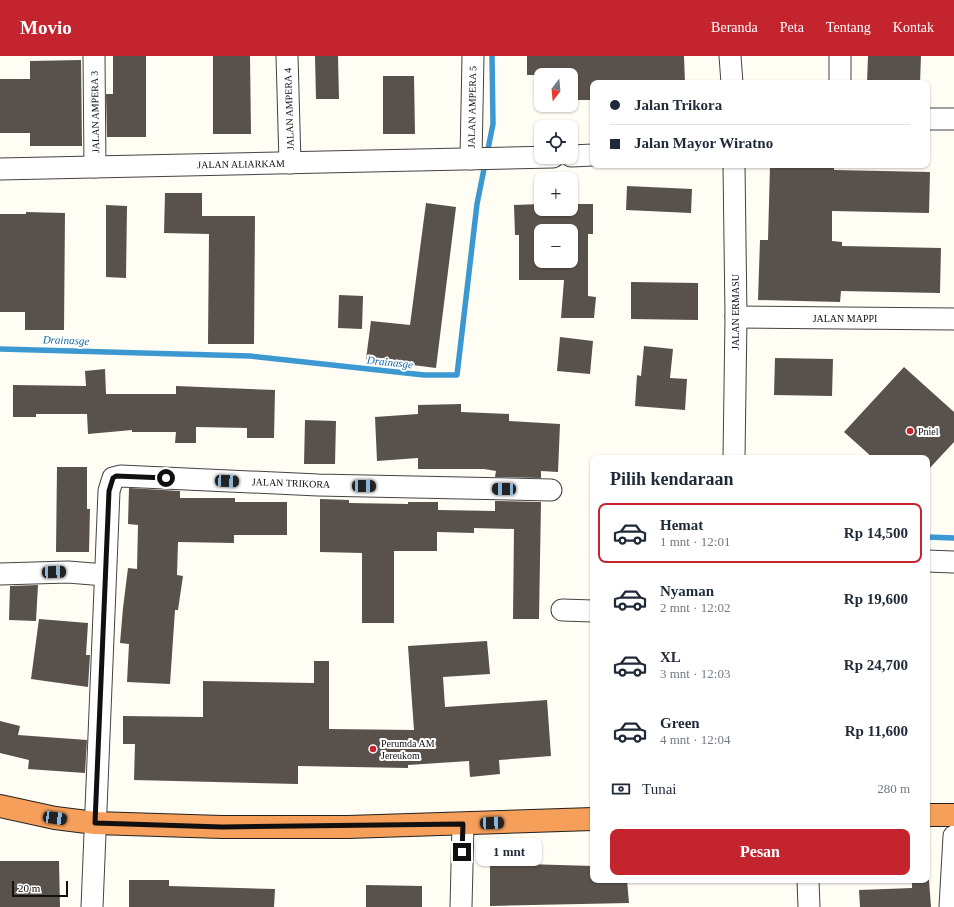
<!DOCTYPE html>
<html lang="id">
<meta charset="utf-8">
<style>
body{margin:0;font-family:"Times New Roman",serif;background:#f2f2f3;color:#1f2937;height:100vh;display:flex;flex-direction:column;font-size:15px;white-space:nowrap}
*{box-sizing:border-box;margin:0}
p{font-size:13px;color:#747a83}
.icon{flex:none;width:22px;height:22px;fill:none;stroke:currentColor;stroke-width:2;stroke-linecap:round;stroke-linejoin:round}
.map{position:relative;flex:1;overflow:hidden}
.sheet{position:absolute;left:590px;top:399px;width:340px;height:428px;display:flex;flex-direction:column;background:#fff;border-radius:8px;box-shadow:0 1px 3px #0004}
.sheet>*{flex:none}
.hud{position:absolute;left:590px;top:24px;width:340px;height:88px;border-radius:8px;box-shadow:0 1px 3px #0004;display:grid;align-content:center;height:88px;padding:0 20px;background:#fff}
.needle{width:26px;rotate:196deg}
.controls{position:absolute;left:534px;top:12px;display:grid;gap:8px}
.controls a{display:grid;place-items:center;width:44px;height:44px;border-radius:8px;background:#fff;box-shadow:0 1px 3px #0004;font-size:20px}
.scale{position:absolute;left:12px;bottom:10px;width:56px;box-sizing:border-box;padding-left:4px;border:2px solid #101010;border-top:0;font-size:11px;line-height:14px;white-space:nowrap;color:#101010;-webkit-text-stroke:3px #fff;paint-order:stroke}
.end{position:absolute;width:18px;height:18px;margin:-9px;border:5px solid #101010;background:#fff;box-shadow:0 0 0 2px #fff}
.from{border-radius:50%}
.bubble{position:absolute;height:28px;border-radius:8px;background:#fff;box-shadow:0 1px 3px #0004;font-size:13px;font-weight:800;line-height:28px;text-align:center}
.car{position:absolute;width:12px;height:24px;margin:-12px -6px;border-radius:5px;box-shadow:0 0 3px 1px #0007;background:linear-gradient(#222 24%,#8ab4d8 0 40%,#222 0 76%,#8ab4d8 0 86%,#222 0)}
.hud b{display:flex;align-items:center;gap:14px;height:38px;font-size:15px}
.hud b+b{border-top:1px solid #e0e1e3}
.hud i{width:10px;height:10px;background:#1f2937}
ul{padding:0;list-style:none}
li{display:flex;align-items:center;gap:12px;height:60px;margin:0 8px 6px;padding:0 12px;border:2px solid transparent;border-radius:8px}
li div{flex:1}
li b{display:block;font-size:15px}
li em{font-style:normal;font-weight:800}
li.on{border-color:#c4242e}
li>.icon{width:36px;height:36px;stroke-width:1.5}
h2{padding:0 20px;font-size:18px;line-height:48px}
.pay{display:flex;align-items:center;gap:10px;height:44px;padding:0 20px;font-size:15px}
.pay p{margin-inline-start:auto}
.primary-button{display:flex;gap:8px;margin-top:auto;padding:8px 20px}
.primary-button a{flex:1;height:46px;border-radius:8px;background:#c4242e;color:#fff;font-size:16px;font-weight:800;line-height:46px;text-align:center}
header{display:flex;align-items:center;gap:24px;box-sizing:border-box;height:56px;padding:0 20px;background:#c4242e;color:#fff}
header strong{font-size:19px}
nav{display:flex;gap:22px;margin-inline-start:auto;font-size:14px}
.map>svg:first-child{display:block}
</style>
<header>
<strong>Movio</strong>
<nav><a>Beranda</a><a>Peta</a><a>Tentang</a><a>Kontak</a></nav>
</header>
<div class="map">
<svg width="954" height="851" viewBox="0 0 954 851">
<rect width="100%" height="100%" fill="#fffdf4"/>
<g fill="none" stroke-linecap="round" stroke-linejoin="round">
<g stroke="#3c98d0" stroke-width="5.5">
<path d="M 0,293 L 250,300 L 424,319 L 457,319 L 477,148 L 493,68 L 492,0"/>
<path d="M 927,481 L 954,482"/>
</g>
</g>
<g fill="#59514c" fill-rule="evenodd">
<path d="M 113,0 L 146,0 L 146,81 L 107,81 L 106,38 L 113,38 Z"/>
<path d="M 213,0 L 250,0 L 251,78 L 213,78 Z"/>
<path d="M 315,0 L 338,0 L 339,43 L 316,43 Z"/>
<path d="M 527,0 L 684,0 L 685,27 L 593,27 L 593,44 L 572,44 L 572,19 L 527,19 Z"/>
<path d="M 868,0 L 921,0 L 920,27 L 867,27 Z"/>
<path d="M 81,4 L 82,90 L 30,90 L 30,77 L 0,77 L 0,23 L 30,23 L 30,5 Z"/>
<path d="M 383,20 L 414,20 L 415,78 L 383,78 Z"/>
<path d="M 770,109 L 834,109 L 834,114 L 930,116 L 929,157 L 832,155 L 832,185 L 842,186 L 842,190 L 941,192 L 940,237 L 841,235 L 840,246 L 758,244 L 760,184 L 768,184 Z"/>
<path d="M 627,130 L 692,133 L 691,157 L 626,154 Z"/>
<path d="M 165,137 L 202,137 L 202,160 L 255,160 L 254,288 L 208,288 L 209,178 L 164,177 Z"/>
<path d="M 426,147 L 456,151 L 436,312 L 366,303 L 371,265 L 410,269 Z"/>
<path d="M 541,148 L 541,153 L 571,153 L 571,148 L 593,148 L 593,178 L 588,178 L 588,240 L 596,241 L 594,262 L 561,262 L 564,224 L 519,224 L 519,179 L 515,179 L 514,149 ZM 541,175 L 571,175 L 571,205 L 541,205 Z"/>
<path d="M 106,149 L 127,150 L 126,222 L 106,221 Z"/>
<path d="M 26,156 L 65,157 L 64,274 L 25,274 L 25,256 L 0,256 L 0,158 L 26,158 Z"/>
<path d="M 631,226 L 698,227 L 698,264 L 631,263 Z"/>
<path d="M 339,239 L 363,240 L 362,273 L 338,272 Z"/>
<path d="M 560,281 L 593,285 L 590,318 L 557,315 Z"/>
<path d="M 644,290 L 673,293 L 670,322 L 687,323 L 685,354 L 635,350 L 637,319 L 641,320 Z"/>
<path d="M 775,302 L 833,303 L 832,340 L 774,339 Z"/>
<path d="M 904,311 L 954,356 L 954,386 L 927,415 L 927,402 L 873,402 L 844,376 Z"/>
<path d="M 105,313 L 106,338 L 176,338 L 176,330 L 275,334 L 274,382 L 247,382 L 247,372 L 196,371 L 196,387 L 175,387 L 176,376 L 132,376 L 132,374 L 88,378 L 87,358 L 36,358 L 36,361 L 13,361 L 13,329 L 86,330 L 85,315 Z"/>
<path d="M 461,348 L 461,356 L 509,358 L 509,365 L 560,368 L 558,416 L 541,415 L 541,422 L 495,421 L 496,415 L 484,413 L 418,413 L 418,402 L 377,405 L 375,361 L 418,358 L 418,349 Z"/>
<path d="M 305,364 L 336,365 L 335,408 L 304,408 Z"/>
<path d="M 57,411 L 87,411 L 87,453 L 90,453 L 89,496 L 56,496 Z"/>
<path d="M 129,432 L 180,435 L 180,442 L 235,442 L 235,446 L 287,446 L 287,479 L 234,479 L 234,487 L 178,486 L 177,519 L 183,520 L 178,554 L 175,554 L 170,628 L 127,626 L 129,588 L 120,587 L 123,552 L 128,512 L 137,513 L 138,469 L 128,468 Z"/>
<path d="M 320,443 L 349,444 L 349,447 L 408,448 L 408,446 L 438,446 L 438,454 L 495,455 L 495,445 L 541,446 L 539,563 L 513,563 L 514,473 L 474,472 L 474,477 L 437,476 L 437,495 L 394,495 L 394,567 L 362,567 L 362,497 L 320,496 Z"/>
<path d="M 38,529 L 36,565 L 9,564 L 10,530 Z"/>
<path d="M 39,563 L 88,567 L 86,599 L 90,599 L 88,631 L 31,623 Z"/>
<path d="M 487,585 L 490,618 L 443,621 L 445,651 L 547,644 L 551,700 L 499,704 L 500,718 L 470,721 L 469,705 L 408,709 L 408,712 L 298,710 L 298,728 L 134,724 L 135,688 L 123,688 L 123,660 L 203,661 L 203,625 L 314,627 L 314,605 L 329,605 L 329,673 L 414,674 L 408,590 Z"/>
<path d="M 0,665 L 20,670 L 18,679 L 87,684 L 85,717 L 28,713 L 29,704 L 0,697 Z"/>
<path d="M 0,805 L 59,805 L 60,851 L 0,851 Z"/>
<path d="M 490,807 L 593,810 L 593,824 L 627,824 L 629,847 L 490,850 Z"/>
<path d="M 129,824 L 169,824 L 169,830 L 275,833 L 274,851 L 129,851 Z"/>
<path d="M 912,824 L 929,824 L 931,851 L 860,851 L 859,834 L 912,832 Z"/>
<path d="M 366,829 L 422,830 L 422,851 L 366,851 Z"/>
</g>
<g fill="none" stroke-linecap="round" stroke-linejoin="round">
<g stroke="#434343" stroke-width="23">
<g id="minor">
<path d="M 94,0 L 95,111"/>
<path d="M 287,0 L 290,107"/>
<path d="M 730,0 L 732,27"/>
<path d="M 840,27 L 840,0"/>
<path d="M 927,63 L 954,63"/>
<path d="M 571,100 L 593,99"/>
<path d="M 471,103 L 473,0"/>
<path d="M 734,109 L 736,261 L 734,402"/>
<path d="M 0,113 L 553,101"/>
<path d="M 736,261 L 954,263"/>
<path d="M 927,505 L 954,506"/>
<path d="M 0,518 L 68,516 L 105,519"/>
<path d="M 562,554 L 593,555"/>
<path d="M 808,824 L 809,851"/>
<path d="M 92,851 L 109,435 L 113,422 L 121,420 L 318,429 L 551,434"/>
<path d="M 461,851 L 463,768"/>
<path d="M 950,851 L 954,780"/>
</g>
</g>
<g stroke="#212121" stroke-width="24">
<g id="highway">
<path d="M 0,750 L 55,762 L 95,767 L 222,771 L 348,771 L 593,763"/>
<path d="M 927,759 L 954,759"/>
</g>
</g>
<use href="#minor" stroke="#fff" stroke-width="21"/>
<use href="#highway" stroke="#f69f5a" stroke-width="22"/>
</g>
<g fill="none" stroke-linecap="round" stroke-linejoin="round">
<path stroke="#101010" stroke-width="5" d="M 166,422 L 116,420 L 113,422 L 109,435 L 95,767 L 222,771 L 463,768 L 462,796"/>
</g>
<g fill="#c4242e" stroke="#fff" stroke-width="1.5">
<circle cx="910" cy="375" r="4"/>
<circle cx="373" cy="693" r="4"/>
</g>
<g text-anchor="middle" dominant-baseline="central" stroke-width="4" stroke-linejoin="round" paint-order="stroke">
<g font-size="10" fill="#101010" stroke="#fff">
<text transform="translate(472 51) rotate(-89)">JALAN AMPERA 5</text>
<text transform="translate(289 53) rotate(-92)">JALAN AMPERA 4</text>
<text transform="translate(95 56) rotate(-91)">JALAN AMPERA 3</text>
<text transform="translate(241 108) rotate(-1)">JALAN ALIARKAM</text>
<text transform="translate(735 256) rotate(-90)">JALAN ERMASU</text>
<text x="845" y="262">JALAN MAPPI</text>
<text transform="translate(291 427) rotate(2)">JALAN TRIKORA</text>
</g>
<g font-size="10" fill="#101010" stroke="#fff" text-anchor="start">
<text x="918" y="375">Pniel</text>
<text x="381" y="687">Perumda AM<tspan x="381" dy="12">Jereukom</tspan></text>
</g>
<g font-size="11" font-style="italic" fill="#1669a6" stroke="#fff">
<text transform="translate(66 284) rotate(2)">Drainasge</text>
<text transform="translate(390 306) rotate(6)">Drainasge</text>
</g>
</g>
</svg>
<div class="controls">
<a><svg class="needle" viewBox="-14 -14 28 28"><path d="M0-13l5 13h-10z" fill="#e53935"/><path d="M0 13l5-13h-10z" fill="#747a83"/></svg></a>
<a><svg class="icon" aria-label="locate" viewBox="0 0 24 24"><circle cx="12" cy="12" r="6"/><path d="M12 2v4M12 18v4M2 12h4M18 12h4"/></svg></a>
<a>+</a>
<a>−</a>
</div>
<div class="scale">20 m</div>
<i class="end from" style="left:166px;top:422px"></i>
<i class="end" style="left:462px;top:796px"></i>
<div class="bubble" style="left:476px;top:782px;width:66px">1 mnt</div>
<i class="car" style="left:227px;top:425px;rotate:93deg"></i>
<i class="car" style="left:364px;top:430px;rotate:91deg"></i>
<i class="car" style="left:504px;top:433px;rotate:271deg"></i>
<i class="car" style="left:54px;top:516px;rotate:88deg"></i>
<i class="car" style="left:55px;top:762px;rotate:98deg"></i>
<i class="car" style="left:492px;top:767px;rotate:88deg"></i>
<div class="hud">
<b><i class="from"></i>Jalan Trikora</b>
<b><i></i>Jalan Mayor Wiratno</b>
</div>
<section class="sheet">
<h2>Pilih kendaraan</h2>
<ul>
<li class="on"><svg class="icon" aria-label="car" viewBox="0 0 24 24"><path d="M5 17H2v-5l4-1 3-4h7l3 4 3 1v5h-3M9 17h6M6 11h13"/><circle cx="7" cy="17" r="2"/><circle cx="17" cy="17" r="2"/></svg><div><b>Hemat</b><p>1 mnt · 12:01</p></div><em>Rp 14,500</em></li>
<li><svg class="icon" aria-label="car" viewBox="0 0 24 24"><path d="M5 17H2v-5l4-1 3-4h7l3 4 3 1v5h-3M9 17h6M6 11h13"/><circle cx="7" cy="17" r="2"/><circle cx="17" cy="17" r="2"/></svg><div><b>Nyaman</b><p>2 mnt · 12:02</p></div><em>Rp 19,600</em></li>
<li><svg class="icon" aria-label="car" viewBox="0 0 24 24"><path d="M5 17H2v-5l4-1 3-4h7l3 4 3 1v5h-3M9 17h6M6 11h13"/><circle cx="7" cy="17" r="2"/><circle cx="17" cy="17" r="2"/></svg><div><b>XL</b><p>3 mnt · 12:03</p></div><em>Rp 24,700</em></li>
<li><svg class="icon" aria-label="car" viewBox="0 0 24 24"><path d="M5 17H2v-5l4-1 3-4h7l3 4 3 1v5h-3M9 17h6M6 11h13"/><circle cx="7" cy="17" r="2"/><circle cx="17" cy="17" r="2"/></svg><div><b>Green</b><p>4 mnt · 12:04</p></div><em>Rp 11,600</em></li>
</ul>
<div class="pay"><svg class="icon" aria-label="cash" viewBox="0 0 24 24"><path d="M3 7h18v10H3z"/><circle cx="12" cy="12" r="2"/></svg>Tunai<p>280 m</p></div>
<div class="primary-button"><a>Pesan</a></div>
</section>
</div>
